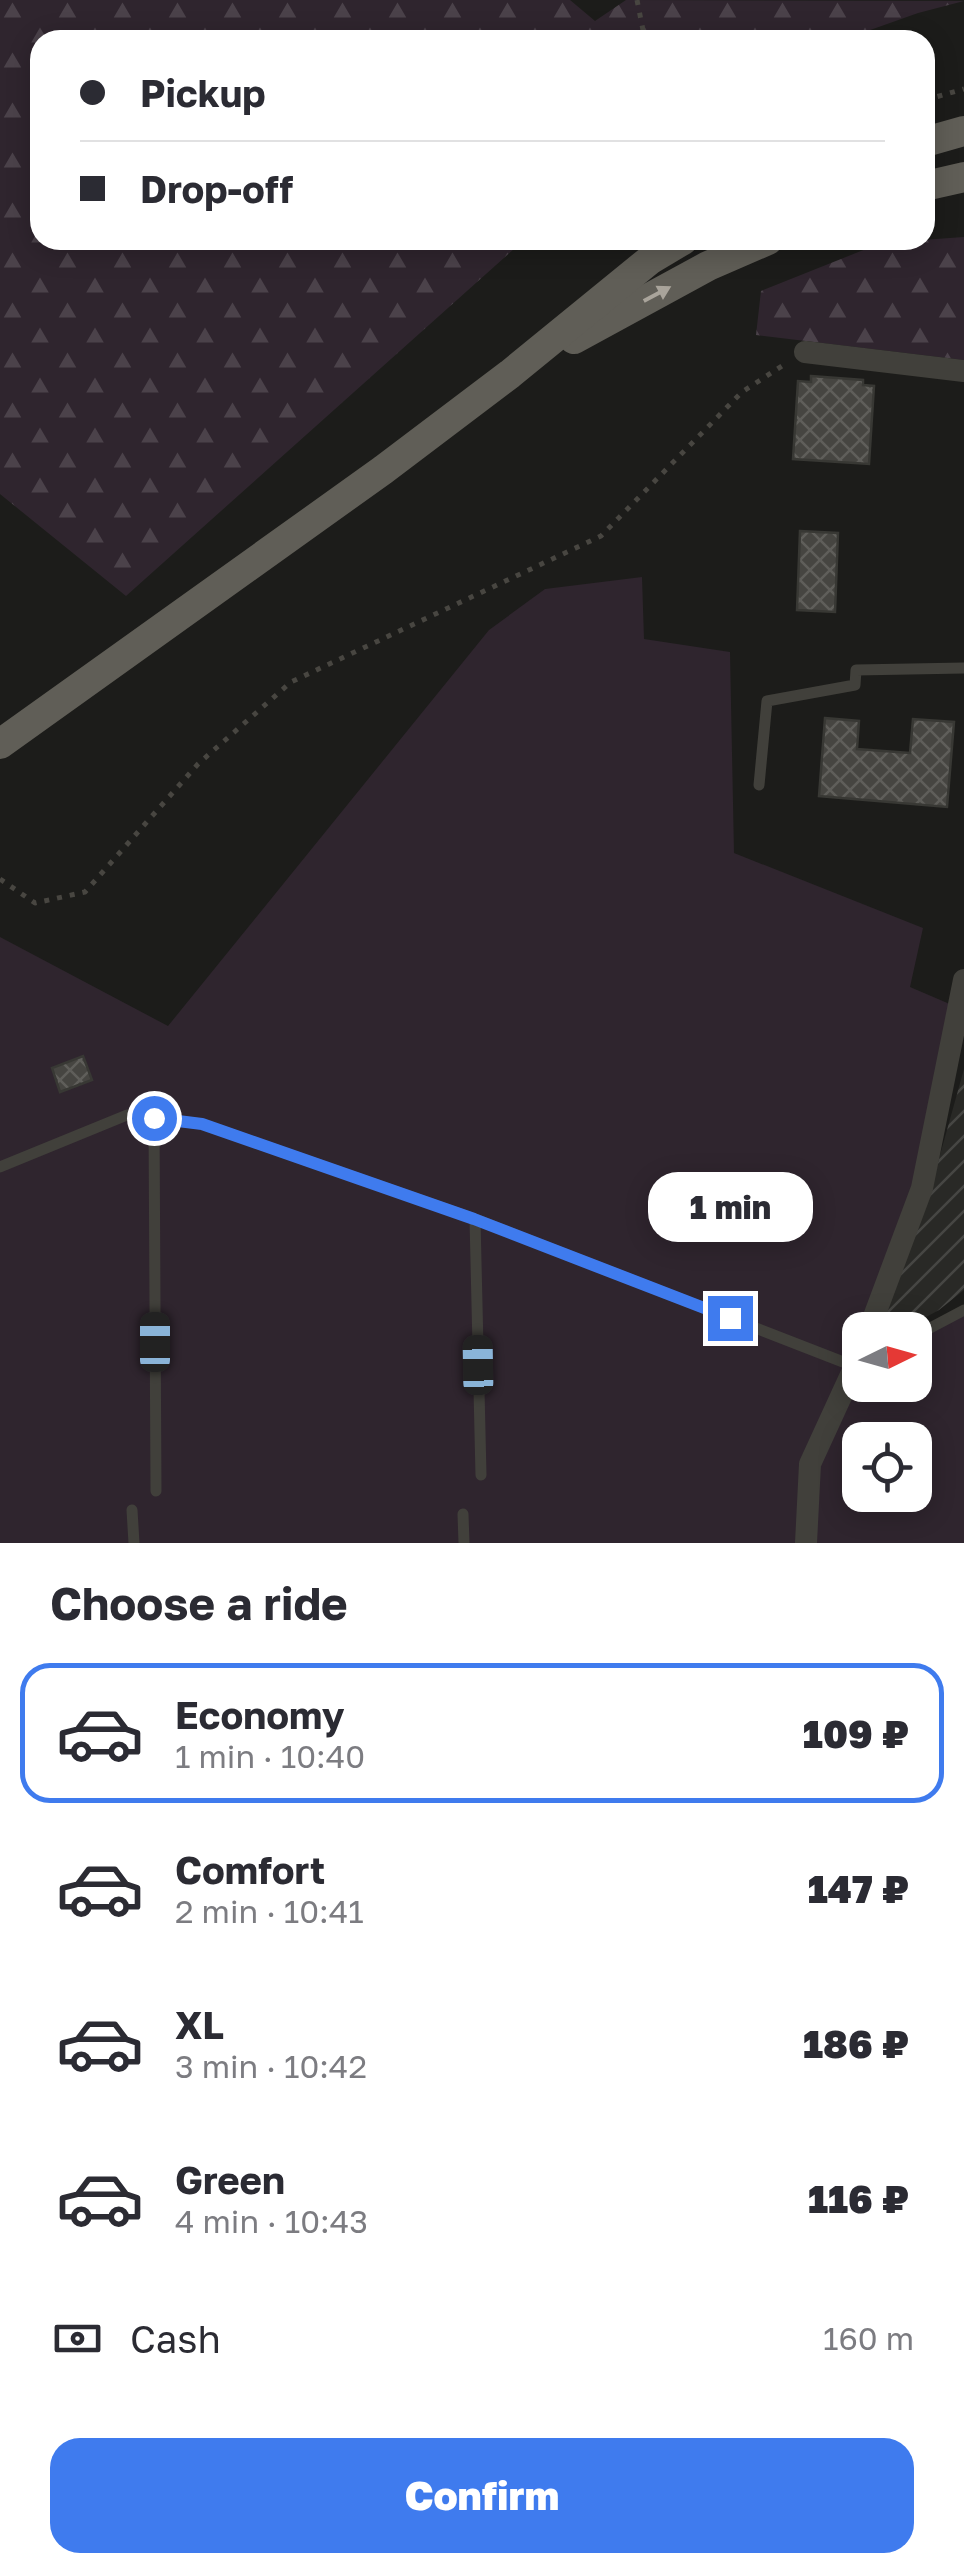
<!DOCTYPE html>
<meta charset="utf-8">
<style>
body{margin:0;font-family:"Golos Text",sans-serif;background:#f7f7f7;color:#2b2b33;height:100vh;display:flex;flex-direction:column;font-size:38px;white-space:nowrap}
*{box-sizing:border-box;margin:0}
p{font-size:32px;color:#7c7c81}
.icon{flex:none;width:55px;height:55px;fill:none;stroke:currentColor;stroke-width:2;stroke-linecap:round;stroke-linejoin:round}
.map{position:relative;height:1543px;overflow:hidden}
.panel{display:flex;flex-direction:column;background:#fff;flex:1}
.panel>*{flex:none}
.guide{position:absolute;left:30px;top:30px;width:905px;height:220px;border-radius:30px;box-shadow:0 5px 25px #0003;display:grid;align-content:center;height:220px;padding:0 50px;background:#fff}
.needle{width:65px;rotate:85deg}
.controls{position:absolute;left:842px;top:1312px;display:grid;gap:20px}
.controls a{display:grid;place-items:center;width:90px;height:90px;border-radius:20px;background:#fff;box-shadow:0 5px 25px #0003;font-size:50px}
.end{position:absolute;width:45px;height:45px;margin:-22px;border:12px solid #3f7bee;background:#fff;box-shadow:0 0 0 5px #fff}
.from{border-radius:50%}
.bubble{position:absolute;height:70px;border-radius:30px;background:#fff;box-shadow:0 5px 25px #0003;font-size:32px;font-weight:800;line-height:70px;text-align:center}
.car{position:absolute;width:30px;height:60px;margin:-30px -15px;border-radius:12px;box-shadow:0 0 8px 2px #0007;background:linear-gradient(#222 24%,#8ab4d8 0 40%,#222 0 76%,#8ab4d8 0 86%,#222 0)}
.guide b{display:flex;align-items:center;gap:35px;height:95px;font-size:38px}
.guide b+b{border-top:2px solid #e1e1e2}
.guide i{width:25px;height:25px;background:#2b2b33}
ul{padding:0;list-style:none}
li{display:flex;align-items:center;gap:30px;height:140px;margin:0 20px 15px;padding:0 30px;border:5px solid transparent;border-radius:30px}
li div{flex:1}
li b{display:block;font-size:38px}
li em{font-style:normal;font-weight:800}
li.active{border-color:#3f7bee}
li>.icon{width:90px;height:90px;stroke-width:1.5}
h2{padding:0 50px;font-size:45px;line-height:120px}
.pay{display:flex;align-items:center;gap:25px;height:110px;padding:0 50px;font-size:38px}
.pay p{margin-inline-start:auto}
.button{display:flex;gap:20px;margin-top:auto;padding:20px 50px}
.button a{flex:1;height:115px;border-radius:30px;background:#3f7bee;color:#fff;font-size:40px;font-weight:800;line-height:115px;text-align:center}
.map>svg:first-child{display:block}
</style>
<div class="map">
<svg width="964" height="1543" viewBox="0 0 964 1543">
<defs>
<pattern id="industrial-furrows" width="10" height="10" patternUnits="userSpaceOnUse" patternTransform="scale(2.5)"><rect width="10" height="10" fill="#292926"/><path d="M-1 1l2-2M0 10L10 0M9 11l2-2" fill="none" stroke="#464643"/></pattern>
<pattern id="forest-firs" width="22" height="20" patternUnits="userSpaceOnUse" patternTransform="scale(2.5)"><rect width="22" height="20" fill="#2f252e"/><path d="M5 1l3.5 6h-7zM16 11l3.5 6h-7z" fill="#4b424a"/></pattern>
<pattern id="building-cross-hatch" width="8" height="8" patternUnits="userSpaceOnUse" patternTransform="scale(2.5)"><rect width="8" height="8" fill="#464541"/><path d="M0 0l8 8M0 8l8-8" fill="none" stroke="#5f5e5a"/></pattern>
</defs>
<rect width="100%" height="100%" fill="#1c1c1a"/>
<path fill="url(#industrial-furrows)" d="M 964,1069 L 964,1290 L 939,1310 L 902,1330 L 885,1330 L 878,1328 L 930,1191 Z"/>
<path fill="#2f252e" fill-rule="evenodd" d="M 642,577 L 644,639 L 730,652 L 734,853 L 923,928 L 910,987 L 959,1008 L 922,1188 L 860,1330 L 860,1340 L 821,1438 L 860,1365 L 860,1385 L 915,1385 L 915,1336 L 964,1310 L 964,1543 L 0,1543 L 0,937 L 168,1026 L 489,630 L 545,589 ZM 860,1440 L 915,1440 L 915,1495 L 860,1495 Z"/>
<g fill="url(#forest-firs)">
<path d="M 0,0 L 570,0 L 595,21 L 626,0 L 964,1 L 918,13 L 842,40 L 40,40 L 40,240 L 524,240 L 126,596 L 0,494 Z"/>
<path d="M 964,237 L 964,360 L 756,335 L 761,291 L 881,243 Z"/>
</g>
<g fill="url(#building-cross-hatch)" stroke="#383834" stroke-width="2.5">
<path d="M 811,376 L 863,380 L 863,385 L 874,386 L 869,464 L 793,459 L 798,381 L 811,382 Z"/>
<path d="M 800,531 L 838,533 L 835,612 L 797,610 Z"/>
<path d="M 825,718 L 859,721 L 857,749 L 910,753 L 913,719 L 954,722 L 947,807 L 819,796 Z"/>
<path d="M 83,1056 L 92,1080 L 60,1092 L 52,1068 Z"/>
</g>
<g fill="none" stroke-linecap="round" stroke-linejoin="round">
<g stroke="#484641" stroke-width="5" stroke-dasharray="5 8" stroke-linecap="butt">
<path d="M 637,0 L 645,40"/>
<path d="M 925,100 L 964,89"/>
<path d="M 0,879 L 35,903 L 85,892 L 198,764 L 291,682 L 601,536 L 742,392 L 788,362"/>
</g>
<g stroke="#41403b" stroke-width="11">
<path d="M 759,785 L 767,701 L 855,685 L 856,670 L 964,668"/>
<path d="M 154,1118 L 156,1491"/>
<path d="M 0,1167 L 127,1115 L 202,1124 L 475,1219 L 856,1367"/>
<path d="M 475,1219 L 481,1475"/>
<path d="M 915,1336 L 964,1310"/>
<path d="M 132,1510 L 134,1543"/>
<path d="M 463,1514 L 464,1543"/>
</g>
<g stroke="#41403b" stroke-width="22">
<path d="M 805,352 L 964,371"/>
<path d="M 869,1330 L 922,1188 L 964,980"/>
<path d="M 806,1543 L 810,1464 L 860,1355"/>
</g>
<g stroke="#605e57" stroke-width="30">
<path d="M 925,142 L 964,131"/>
<path d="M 925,186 L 964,177"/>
<path d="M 574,339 L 708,266 L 768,240"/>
<path d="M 0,744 L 383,470 L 510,374 L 651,259 L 683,240"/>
</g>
</g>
<defs><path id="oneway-solid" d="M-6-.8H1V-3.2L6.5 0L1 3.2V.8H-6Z" transform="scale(2.5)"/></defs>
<use fill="#a9a49b" href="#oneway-solid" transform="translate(657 294) rotate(-28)"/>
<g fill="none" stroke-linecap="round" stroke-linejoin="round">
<path stroke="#3f7bee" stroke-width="12" d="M 154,1118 L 202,1124 L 474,1219 L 730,1318"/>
</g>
</svg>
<div class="controls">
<a><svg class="needle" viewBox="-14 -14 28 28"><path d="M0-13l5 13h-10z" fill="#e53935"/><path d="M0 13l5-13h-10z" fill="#7c7c81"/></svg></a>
<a><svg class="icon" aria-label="locate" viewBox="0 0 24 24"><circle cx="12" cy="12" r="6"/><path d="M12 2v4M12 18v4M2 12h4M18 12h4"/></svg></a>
</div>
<i class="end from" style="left:154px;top:1118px"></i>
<i class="end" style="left:730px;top:1318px"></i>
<div class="bubble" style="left:648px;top:1172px;width:165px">1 min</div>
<i class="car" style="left:155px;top:1342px;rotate:0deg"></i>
<i class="car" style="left:478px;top:1365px;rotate:359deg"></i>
<div class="guide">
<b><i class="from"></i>Pickup</b>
<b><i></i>Drop-off</b>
</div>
</div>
<section class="panel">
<h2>Choose a ride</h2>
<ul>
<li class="active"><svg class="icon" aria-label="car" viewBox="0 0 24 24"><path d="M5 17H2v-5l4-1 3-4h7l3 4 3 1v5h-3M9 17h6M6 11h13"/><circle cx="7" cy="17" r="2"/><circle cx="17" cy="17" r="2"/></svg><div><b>Economy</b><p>1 min · 10:40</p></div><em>109 ₽</em></li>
<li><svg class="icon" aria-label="car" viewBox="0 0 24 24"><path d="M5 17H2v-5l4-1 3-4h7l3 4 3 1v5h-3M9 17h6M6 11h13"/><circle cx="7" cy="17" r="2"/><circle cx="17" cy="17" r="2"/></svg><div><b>Comfort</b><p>2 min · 10:41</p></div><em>147 ₽</em></li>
<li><svg class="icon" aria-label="car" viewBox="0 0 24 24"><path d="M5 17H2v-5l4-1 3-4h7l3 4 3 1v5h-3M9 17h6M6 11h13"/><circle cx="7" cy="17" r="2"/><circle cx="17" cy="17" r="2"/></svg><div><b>XL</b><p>3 min · 10:42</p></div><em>186 ₽</em></li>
<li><svg class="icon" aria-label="car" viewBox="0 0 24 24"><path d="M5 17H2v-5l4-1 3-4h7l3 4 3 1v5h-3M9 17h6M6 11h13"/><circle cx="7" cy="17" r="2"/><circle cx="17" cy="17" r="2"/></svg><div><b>Green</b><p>4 min · 10:43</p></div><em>116 ₽</em></li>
</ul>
<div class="pay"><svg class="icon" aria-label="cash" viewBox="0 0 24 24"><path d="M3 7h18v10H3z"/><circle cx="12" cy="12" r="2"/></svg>Cash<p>160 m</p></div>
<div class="button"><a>Confirm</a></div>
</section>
